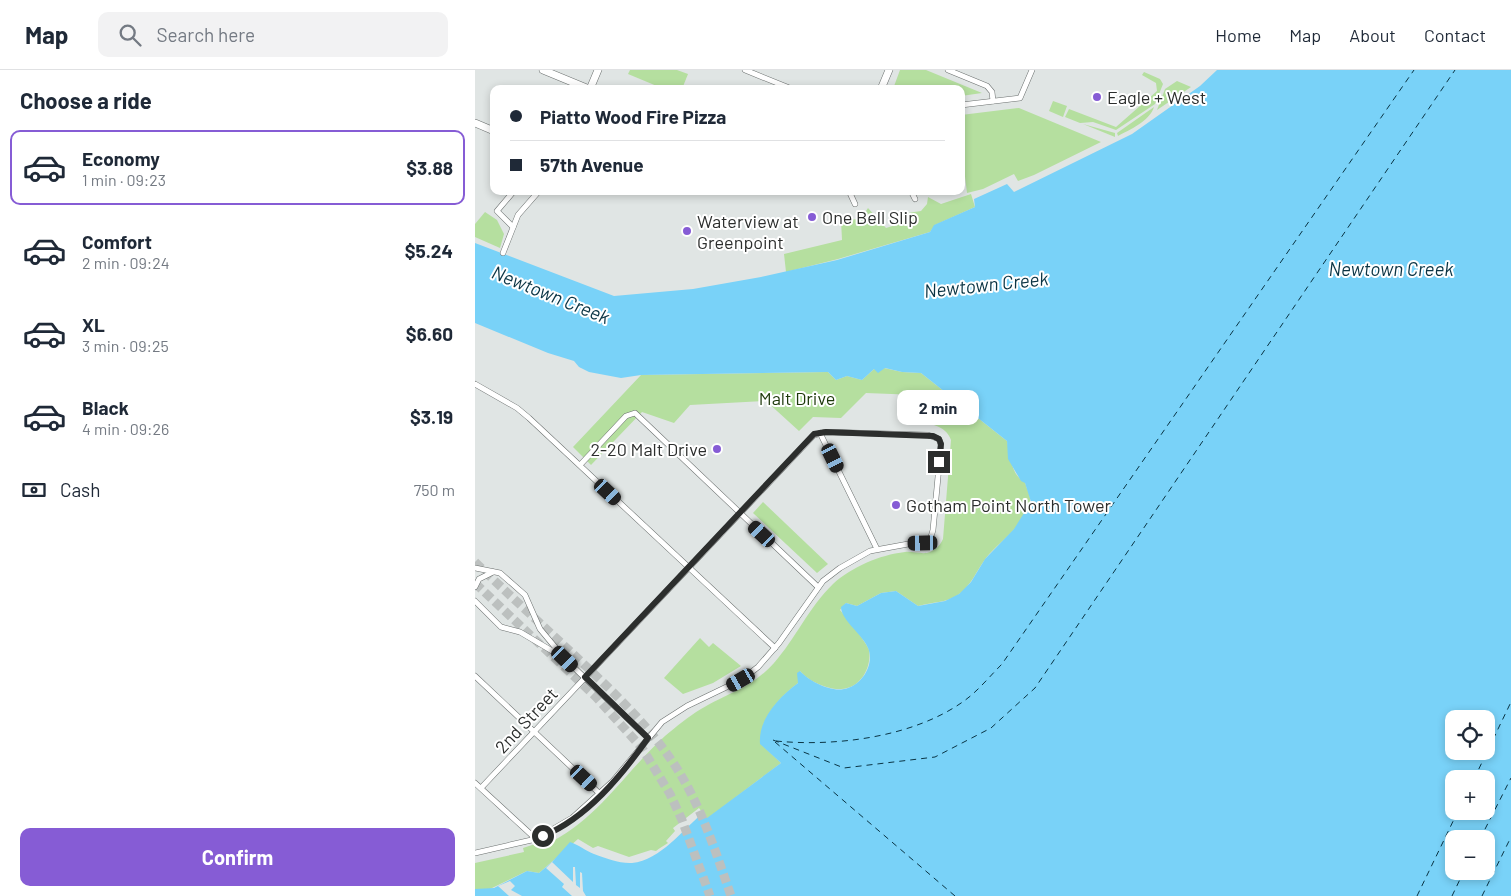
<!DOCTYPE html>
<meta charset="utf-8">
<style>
body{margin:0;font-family:Barlow,sans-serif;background:#f2f2f3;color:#1f2937;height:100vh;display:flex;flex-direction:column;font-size:19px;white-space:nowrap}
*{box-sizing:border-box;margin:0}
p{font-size:16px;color:#747a83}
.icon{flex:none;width:28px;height:28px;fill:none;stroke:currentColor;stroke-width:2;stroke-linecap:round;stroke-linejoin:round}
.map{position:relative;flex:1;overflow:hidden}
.panel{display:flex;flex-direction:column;background:#fff;width:475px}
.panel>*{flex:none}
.hud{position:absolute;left:15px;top:15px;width:475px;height:110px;border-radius:10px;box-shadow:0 2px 8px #0003;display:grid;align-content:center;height:110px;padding:0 20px;background:#fff}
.fabs{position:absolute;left:970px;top:640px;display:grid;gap:10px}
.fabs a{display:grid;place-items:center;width:50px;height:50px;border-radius:10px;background:#fff;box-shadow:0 2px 8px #0003;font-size:25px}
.end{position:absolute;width:22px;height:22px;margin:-11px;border:6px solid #2c2e2d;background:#fff;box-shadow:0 0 0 2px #fff}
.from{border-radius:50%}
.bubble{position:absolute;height:35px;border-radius:10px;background:#fff;box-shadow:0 2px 8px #0003;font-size:16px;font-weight:700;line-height:35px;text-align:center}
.car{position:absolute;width:15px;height:30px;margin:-15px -8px;border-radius:6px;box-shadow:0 0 4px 1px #0007;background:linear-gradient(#222 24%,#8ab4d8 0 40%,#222 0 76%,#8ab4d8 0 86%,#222 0)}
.hud b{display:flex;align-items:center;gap:18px;height:48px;font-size:19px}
.hud b+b{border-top:1px solid #e0e1e3}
.hud i{width:12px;height:12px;background:#1f2937}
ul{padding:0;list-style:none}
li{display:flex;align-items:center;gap:15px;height:75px;margin:0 10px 8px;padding:0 10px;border:2px solid transparent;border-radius:10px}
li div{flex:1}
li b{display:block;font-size:19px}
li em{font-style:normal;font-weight:700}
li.on{border-color:#865cd5}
li>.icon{width:45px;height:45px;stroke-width:1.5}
h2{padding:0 20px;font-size:22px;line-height:60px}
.pay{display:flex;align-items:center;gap:12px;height:55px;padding:0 20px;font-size:19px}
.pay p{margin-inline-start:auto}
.cta{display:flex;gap:10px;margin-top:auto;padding:10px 20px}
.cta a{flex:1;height:58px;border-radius:10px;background:#865cd5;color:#fff;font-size:20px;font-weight:700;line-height:58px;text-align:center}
header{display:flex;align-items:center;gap:30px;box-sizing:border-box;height:70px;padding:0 25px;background:#fff;border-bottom:1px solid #e0e1e3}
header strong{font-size:24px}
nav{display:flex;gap:28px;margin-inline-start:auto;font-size:18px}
.search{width:350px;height:45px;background:#f2f2f3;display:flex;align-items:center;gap:12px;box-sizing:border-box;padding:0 18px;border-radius:10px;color:#747a83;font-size:19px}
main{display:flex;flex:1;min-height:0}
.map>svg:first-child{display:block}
</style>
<header>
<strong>Map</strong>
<div class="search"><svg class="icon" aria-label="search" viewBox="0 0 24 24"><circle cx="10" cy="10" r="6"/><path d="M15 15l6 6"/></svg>Search here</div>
<nav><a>Home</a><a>Map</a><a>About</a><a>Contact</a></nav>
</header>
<main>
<section class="panel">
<h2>Choose a ride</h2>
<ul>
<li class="on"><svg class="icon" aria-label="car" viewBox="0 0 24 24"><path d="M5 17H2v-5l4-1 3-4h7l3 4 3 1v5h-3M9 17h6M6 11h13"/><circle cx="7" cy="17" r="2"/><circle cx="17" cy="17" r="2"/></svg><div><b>Economy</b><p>1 min · 09:23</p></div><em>$3.88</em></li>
<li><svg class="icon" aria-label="car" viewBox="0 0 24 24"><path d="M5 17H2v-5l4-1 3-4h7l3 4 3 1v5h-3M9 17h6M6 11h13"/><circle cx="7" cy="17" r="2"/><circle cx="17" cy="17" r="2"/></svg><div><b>Comfort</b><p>2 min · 09:24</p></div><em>$5.24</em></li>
<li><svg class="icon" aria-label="car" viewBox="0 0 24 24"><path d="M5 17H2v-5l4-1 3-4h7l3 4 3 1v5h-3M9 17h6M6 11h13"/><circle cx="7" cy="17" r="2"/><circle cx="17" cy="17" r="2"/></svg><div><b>XL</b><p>3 min · 09:25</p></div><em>$6.60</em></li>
<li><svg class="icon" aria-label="car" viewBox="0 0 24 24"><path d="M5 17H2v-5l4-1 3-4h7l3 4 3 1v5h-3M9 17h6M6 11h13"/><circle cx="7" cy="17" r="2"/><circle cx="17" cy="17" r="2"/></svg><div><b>Black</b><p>4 min · 09:26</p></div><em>$3.19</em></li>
</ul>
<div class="pay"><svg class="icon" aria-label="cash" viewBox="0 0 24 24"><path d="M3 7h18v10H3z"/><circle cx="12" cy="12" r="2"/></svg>Cash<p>750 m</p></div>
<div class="cta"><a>Confirm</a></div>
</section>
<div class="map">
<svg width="1036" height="826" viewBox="0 0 1036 826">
<rect width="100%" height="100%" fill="#e0e5e4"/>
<g fill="#b5df9f">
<path d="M 155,0 L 202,0 L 213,4 L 207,19 L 189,19 L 153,4 Z"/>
<path d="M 425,0 L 451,0 L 507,23 L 486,26 L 486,19 L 418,19 Z"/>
<path d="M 669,2 L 685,9 L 688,14 L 680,34 L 641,60 L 618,52 L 605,53 L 590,47 L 594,39 L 641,57 L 682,21 L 681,13 L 667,5 Z"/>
<path d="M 702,11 L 716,17 L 682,40 L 690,19 Z"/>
<path d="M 578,31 L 592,36 L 588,47 L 574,41 Z"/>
<path d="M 679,37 C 675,51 654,60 643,66 L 642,63 Z"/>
<path d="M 544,38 L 626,72 L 559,105 L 543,111 L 539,104 L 508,119 L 492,123 L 486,74 L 486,45 Z"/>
<path d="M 608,54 L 640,63 L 640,67 Z"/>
<path d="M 496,124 L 500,137 L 460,155 L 455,162 L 363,189 L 311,202 L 309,184 L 367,170 L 366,150 L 386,149 L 393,138 L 411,158 L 430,152 L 429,146 L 425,145 L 426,144 L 446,141 L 452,134 L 453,127 L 466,134 Z"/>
<path d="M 10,142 L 22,150 L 29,164 L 25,178 L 0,167 L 0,154 Z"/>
<path d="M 409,298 L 427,302 L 446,303 L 532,371 C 535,384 536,406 550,412 C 551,418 556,425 555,431 C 553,453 523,472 511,488 C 502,500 496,516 483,525 C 471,533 457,532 443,536 L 421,521 L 406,523 L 382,536 L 371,533 L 365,540 C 371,547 392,573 394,580 C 397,598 385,619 366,619 C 353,620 333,611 325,601 L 323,613 C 305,627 283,650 286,674 L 306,693 L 232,749 L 224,738 L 198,758 L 200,761 L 191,771 L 193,773 C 189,776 184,778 181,781 L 176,780 L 154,787 L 123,776 L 118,778 L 103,769 L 64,803 L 52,801 L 15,819 L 0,819 L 0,793 L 49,782 L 48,778 L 66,772 L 70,775 C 122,751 149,703 190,666 C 201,657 214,646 226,639 C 254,622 275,619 299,593 C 321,568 334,537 358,514 C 377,497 404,485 430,482 C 438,481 448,485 455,482 C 462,479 465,475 468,469 L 476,370 C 471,355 453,353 440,351 L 442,325 L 391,323 L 366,348 L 338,347 L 324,361 L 291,331 L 215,335 L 199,353 L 167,342 L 116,395 L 98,377 L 166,305 L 353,302 L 361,310 L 372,306 L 387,310 L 399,299 L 405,301 Z"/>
<path d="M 288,432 L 353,494 L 342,503 L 278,443 Z"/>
<path d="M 225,568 L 234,577 L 238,573 L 266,596 L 238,613 L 208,624 L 189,608 Z"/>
</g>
<path fill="#79d2f8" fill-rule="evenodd" d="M 742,0 L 1036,0 L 1036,826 L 0,826 L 0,819 L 19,818 L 52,801 L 64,803 L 77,792 L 95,772 C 104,775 111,781 119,784 C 130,788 146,794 157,793 C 186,790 207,760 228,743 L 232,748 L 306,693 L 285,674 C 283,649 304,627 323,613 L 322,603 L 325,601 C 334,611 355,622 369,619 C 387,616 400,594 393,578 C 388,565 366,550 366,537 L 371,533 L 382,536 L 406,523 L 421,521 L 443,536 L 470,531 L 484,524 L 496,512 L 510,489 L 539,459 L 556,432 L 550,413 L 546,411 L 533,389 L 532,371 L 446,303 L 427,302 L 410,298 L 403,303 L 399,299 L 387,310 L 372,306 L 361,310 L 353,302 L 166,305 L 146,308 L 114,302 L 104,297 L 99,291 L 73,283 L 0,253 L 0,173 L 139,226 L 218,219 L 286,207 L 362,190 L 455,162 L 459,155 L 500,137 L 499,129 L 532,114 L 539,122 L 657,64 L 725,16 ZM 979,649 L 1011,649 L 1011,681 L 979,681 ZM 979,709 L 1011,709 L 1011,741 L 979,741 ZM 979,769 L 1011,769 L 1011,801 L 979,801 Z"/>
<g fill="#e0e5e4">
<path d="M 77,792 L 98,812 L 98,797 L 100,797 L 101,815 L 105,818 L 105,802 L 107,803 L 108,821 L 111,826 L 97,826 L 87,817 L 89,814 L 71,798 Z"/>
<path d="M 35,811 L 40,816 L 36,820 L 47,826 L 34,826 L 23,816 Z"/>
</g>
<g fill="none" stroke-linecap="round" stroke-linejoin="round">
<g stroke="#0a3444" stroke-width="1" stroke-dasharray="6 5" stroke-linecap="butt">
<path d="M 298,670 L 369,698 L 460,687 L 516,658 L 560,618 L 980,0"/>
<path d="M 301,671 C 361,677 439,667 489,631 C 503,621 515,606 527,594 L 939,0"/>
<path d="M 300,672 L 480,826"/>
<path d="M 999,709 L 1036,632"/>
<path d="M 1005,769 L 1036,708"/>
<path d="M 942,826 L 983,741"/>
<path d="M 977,826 L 989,801"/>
<path d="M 1007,826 L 1036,767"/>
</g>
<g stroke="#bcc0bf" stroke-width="9" stroke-dasharray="9 4.5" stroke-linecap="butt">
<path d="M 0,492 C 32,523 65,553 97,583 C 133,617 169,650 197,691 C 225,732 240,780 256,826"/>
<path d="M 0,513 L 121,627 L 167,678 L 195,724 L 207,750 L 235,826"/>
</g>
<g stroke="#6a6f6e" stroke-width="6">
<g id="street">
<path d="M 270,0 L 317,19"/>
<path d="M 473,0 L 512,16 L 517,22 L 518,31"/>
<path d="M 486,35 L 545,28 L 557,0"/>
<path d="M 374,121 L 380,134"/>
<path d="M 436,121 L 440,129"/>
<path d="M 38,157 L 22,141 L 39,121"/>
<path d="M 28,183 L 43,145 L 64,121"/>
<path d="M 0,314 L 42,338 L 54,348 L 300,578"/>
<path d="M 345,363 L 402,479"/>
<path d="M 105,395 L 151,346 L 160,343 L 343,517"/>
<path d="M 0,498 L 25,503 L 50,525 L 65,559 L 90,589 L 173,668"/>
<path d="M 0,517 L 4,509 L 18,502"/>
<path d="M 0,531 L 26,557 L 45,562 L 84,585"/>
<path d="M 0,606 L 125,724"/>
<path d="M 0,713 L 61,769"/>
<path d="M 0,783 L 61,769 L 97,748 L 138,711 L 187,652 L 212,636 L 266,610 L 283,597 L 304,573 L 348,511 L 365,498 L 395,481 L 455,470 L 458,460 L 466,375 L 464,369 L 453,365 L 351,362 L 339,365 L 6,718"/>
</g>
</g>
<g stroke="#6a6f6e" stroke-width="8">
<g id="secondary">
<path d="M 68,0 L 114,19"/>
<path d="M 115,19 L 123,0"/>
<path d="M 406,19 L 414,0"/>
<path d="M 0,53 L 19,61"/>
</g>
</g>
<use href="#street" stroke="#fff" stroke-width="5"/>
<use href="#secondary" stroke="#fff" stroke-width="7"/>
</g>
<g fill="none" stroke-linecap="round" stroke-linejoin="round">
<path stroke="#2c2e2d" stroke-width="6" d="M 68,766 C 112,748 147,705 173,668 L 110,607 L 339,364 L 351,362 L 458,366 L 464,369 L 466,374 L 464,392"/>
</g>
<g fill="#865cd5" stroke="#fff" stroke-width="2">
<circle cx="622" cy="27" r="5"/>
<circle cx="337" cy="147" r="5"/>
<circle cx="212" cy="161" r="5"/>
<circle cx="242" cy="379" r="5"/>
<circle cx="421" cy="435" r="5"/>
</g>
<g text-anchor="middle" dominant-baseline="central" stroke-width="4" stroke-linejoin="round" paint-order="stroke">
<g font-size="18" fill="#2c2e2d" stroke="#fff" text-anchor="start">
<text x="632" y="27">Eagle + West</text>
<text x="347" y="147">One Bell Slip</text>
<text x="222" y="151">Waterview at<tspan x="222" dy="21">Greenpoint</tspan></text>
<text x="232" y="379" text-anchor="end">2-20 Malt Drive</text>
<text x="431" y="435">Gotham Point North Tower</text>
</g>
<g font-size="18" fill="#1e390b" stroke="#fff">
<text x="322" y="328">Malt Drive</text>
</g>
<g font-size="18" fill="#2c2e2d" stroke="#fff">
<text transform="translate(51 650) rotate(-47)">2nd Street</text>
</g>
<g font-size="19" font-style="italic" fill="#0a3444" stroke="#fff">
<text x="916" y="198">Newtown Creek</text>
<text transform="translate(511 214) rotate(-6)">Newtown Creek</text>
<text transform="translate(76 224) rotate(22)">Newtown Creek</text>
</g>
</g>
</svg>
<div class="fabs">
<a><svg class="icon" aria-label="locate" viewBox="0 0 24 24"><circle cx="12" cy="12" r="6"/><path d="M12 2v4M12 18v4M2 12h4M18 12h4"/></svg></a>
<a>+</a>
<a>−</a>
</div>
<i class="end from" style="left:68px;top:766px"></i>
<i class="end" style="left:464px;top:392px"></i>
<div class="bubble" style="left:422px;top:320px;width:82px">2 min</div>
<i class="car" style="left:358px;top:388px;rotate:154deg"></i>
<i class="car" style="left:133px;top:422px;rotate:133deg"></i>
<i class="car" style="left:287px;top:464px;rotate:313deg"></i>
<i class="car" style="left:448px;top:473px;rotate:269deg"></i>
<i class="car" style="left:90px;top:589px;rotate:134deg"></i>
<i class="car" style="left:266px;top:610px;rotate:240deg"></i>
<i class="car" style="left:109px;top:708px;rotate:133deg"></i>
<div class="hud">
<b><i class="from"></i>Piatto Wood Fire Pizza</b>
<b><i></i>57th Avenue</b>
</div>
</div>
</main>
